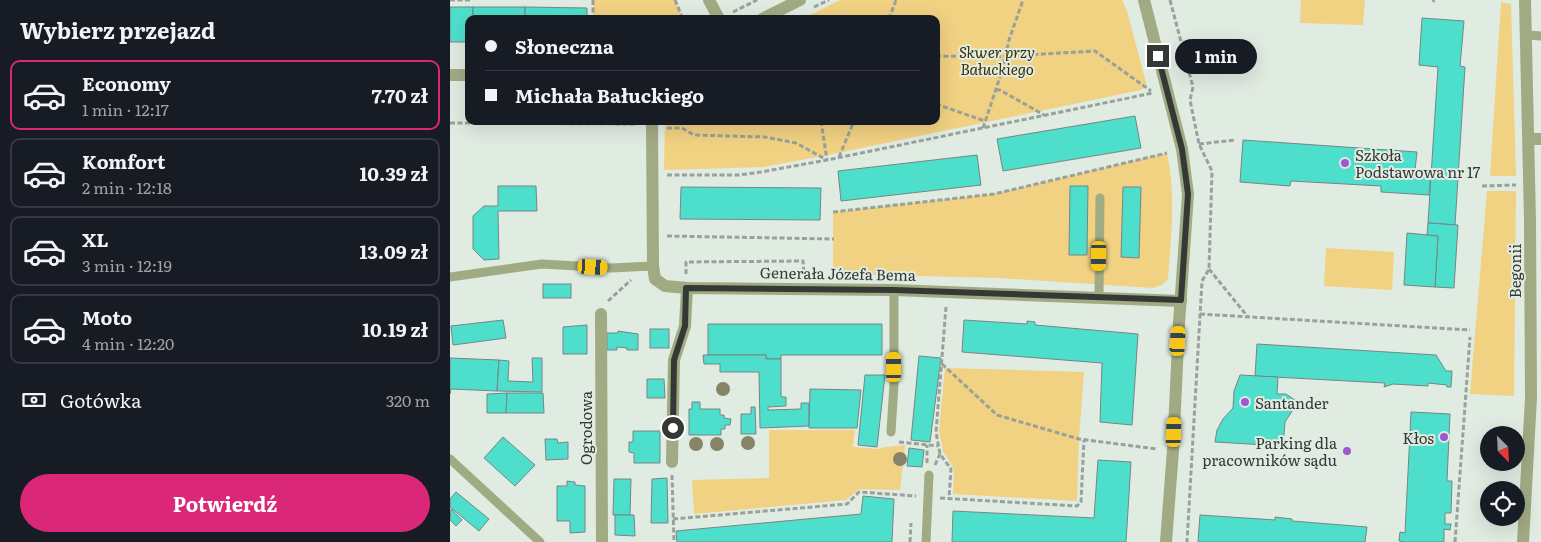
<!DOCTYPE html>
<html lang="pl">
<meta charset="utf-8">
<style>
body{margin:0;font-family:Literata,serif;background:#20242c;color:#f1f3f6;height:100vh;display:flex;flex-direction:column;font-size:19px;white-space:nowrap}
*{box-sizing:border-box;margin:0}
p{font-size:16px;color:#9ea1a6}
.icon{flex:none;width:28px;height:28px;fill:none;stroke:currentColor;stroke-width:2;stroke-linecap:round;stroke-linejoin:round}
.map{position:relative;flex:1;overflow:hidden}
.drawer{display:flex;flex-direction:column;background:#171b24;width:450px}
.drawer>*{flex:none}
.top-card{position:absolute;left:15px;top:15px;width:475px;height:110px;border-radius:10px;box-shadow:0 5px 20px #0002;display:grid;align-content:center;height:110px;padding:0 20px;background:#171b24}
.needle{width:32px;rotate:156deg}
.buttons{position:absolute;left:1030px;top:426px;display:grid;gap:10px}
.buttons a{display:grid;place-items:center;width:45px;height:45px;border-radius:50%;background:#171b24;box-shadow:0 5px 20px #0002;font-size:25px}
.end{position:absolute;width:22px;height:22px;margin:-11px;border:6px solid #353936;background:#fff;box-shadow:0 0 0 2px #fff}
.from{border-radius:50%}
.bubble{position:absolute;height:35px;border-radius:18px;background:#171b24;box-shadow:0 5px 20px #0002;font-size:16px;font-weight:700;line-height:35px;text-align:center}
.car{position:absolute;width:15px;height:30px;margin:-15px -8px;border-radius:6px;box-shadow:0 0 4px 1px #0007;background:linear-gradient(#f5c518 24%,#345 0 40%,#f5c518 0 76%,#345 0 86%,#f5c518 0)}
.top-card b{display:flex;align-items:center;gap:18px;height:48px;font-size:19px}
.top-card b+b{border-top:1px solid #363941}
.top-card i{width:12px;height:12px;background:#f1f3f6}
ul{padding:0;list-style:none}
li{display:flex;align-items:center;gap:15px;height:70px;margin:0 10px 8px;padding:0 10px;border:2px solid #363941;border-radius:10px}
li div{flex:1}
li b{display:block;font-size:19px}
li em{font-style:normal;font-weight:700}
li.on{border-color:#db2777}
li>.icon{width:45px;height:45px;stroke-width:1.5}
h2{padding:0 20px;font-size:22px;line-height:60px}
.pay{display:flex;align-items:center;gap:12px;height:55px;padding:0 20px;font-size:19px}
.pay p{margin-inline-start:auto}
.button{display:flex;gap:10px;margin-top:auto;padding:10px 20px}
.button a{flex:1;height:58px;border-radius:30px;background:#db2777;color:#fff;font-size:20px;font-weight:700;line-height:58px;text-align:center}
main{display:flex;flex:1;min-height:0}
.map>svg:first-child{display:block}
</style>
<main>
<section class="drawer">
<h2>Wybierz przejazd</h2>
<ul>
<li class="on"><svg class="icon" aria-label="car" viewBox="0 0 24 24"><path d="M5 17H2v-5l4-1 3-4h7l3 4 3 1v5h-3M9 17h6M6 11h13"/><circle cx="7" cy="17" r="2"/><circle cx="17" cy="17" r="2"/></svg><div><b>Economy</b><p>1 min · 12:17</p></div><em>7.70 zł</em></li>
<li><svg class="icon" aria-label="car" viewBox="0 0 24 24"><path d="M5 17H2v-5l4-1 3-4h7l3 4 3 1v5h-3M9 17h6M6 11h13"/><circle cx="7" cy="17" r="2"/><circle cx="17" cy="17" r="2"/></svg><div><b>Komfort</b><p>2 min · 12:18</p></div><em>10.39 zł</em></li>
<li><svg class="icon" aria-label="car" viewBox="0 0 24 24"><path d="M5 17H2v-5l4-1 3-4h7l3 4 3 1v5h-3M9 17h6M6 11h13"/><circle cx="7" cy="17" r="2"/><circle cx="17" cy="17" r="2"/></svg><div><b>XL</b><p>3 min · 12:19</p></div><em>13.09 zł</em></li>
<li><svg class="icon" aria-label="car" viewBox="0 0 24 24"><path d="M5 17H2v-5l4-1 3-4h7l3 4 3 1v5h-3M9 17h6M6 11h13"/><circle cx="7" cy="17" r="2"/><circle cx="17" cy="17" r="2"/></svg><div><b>Moto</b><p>4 min · 12:20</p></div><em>10.19 zł</em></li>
</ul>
<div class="pay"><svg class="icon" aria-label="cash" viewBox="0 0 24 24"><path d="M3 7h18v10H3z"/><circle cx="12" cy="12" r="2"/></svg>Gotówka<p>320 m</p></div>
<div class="button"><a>Potwierdź</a></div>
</section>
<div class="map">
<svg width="1091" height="542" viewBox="0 0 1091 542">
<rect width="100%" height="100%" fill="#e0ebe2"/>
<g fill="#f1d182">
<path d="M 143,0 L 225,0 L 233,19 L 143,19 Z"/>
<path d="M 390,0 L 672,0 L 677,11 L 697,86 L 691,90 L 378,155 L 313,167 L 214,170 L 215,121 L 486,121 L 486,19 L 352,19 Z"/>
<path d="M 851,0 L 915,0 L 913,25 L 850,23 Z"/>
<path d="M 1051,2 L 1061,4 L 1066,176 L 1040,176 Z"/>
<path d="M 717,153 C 726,195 721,237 718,279 L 712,285 L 703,288 L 550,278 L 383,274 L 383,212 L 544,194 Z"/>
<path d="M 1037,191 L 1066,191 L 1064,396 L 1020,394 Z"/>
<path d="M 876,248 L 944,252 L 942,290 L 874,286 Z"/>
<path d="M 495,368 L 634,372 L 629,439 L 627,501 L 503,494 L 504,469 L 493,451 L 489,430 Z"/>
<path d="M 319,430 L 405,430 L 403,447 L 429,449 L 435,447 L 455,445 L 450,490 L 409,489 L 396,500 L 244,514 L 242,480 L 319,478 Z"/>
</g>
<g fill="#4edfcc" stroke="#778583">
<path d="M 0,7 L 23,7 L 23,19 L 19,19 L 19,42 L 0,42 Z"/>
<rect x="23" y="7" width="52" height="12"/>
<path d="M 75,7 L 137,8 L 137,19 L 75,19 Z"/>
<path d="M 972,18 L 1014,21 L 1010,66 L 1015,67 L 1005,225 L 978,223 L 988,67 L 969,65 Z"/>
<path d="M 685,116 L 691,148 L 553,171 L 547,139 Z"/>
<path d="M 793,140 L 967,152 L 965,170 L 981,171 L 979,195 L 931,192 L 931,186 L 841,181 L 840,186 L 790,182 Z"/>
<path d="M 527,155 L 531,185 L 391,201 L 388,171 Z"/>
<path d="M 48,186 L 86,186 L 87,211 L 48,211 L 49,259 L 34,260 L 23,249 L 23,216 L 34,206 L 48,206 Z"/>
<path d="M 620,186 L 638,186 L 637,255 L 619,255 Z"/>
<path d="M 231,187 L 371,188 L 370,220 L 230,219 Z"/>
<path d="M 673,187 L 691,187 L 689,258 L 671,257 Z"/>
<path d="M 978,223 L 1008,225 L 1004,288 L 985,287 L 988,236 L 977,235 Z"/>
<path d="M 957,233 L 988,236 L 985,287 L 954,285 Z"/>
<rect x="93" y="284" width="28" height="14"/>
<path d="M 53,320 L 56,338 L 3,345 L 1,326 Z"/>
<path d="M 514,320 L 577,324 L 577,321 L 585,322 L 585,325 L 688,334 L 682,425 L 650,422 L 652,363 L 512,352 Z"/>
<path d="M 258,324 L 432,324 L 432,355 L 331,355 L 331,359 L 316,359 L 316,355 L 258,355 Z"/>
<path d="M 137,325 L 137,354 L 113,354 L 113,327 Z"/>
<rect x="200" y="329" width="19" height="19"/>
<path d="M 168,331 L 188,334 L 188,350 L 177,350 L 177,348 L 167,347 L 167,350 L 157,350 L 157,333 L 168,333 Z"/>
<path d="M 807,344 L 986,355 L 996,371 L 1002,371 L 1001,387 L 997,387 L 997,385 L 978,383 L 978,386 L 943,384 L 934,387 L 935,383 L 805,376 Z"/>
<path d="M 253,355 L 316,355 L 316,359 L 331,359 L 331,397 L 336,397 L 336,406 L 318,407 L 318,410 L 351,409 L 351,403 L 359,403 L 359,426 L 310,428 L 309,372 L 270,372 L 270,364 L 254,364 Z"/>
<path d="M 469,356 L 491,358 L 480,442 L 461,440 Z"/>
<path d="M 0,358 L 49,360 L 47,391 L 1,389 L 0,394 Z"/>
<path d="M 82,358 L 92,358 L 92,392 L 47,391 L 49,360 L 59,361 L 58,381 L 83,382 Z"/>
<path d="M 415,375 L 435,375 L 427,447 L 408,445 Z"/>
<path d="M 790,375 L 828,377 L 827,394 L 836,394 L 848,402 L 835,422 L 833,446 L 765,442 L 767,430 L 773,419 L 783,408 L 784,391 Z"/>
<path d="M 197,379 L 214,379 L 215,398 L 197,398 Z"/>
<path d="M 360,389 L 411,390 L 407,428 L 359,428 Z"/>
<path d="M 57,393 L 56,413 L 37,413 L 37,394 Z"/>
<path d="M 57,393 L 93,393 L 94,413 L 56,413 Z"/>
<path d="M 242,402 L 250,402 L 250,409 L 270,409 L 270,415 L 274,415 L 274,418 L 281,419 L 280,425 L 275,425 L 275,429 L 271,429 L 271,435 L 239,435 L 239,409 L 242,409 Z"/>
<path d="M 301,407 L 305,407 L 306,434 L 291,434 L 291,414 L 301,414 Z"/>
<path d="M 961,412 L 1000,414 L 997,481 L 1002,481 L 1001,513 L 995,513 L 995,524 L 1001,524 L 1000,530 L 994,529 L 994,542 L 955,542 L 949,541 L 950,532 L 955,533 Z"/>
<path d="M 183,431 L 210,431 L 210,463 L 184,463 L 184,453 L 179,452 L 179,442 L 183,442 Z"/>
<path d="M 53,437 L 85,465 L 65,486 L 34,458 Z"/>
<path d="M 95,439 L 107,439 L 108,443 L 118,442 L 118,459 L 96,460 Z"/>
<path d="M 459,448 L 474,450 L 472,467 L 457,466 Z"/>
<path d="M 648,460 L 681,462 L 676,542 L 502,542 L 503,511 L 644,518 Z"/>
<path d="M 217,478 L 218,523 L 201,523 L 202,479 Z"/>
<path d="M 164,479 L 181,479 L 180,515 L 163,515 Z"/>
<path d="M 117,481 L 125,482 L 125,485 L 135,486 L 135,532 L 120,533 L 120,521 L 107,521 L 107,486 L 117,486 Z"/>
<path d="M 6,492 L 39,519 L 29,531 L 0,507 L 0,499 Z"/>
<path d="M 413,496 L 444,499 L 442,542 L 227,542 L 226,531 L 411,514 Z"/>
<path d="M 1,509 L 12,520 L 6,526 L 0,520 Z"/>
<path d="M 165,515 L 184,515 L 185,536 L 165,535 Z"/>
<path d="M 750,515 L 825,520 L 825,517 L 842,519 L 842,521 L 917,527 L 915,542 L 748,542 Z"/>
</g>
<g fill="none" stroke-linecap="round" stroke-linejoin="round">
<g stroke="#99a19a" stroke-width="3" stroke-dasharray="5 2.5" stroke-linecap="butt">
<path d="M 0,0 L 20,0"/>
<path d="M 143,0 L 143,19"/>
<path d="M 225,0 L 233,19"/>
<path d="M 720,0 L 743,87 L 740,100 L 749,144 L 762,171 L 759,269 L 752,281 L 737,542"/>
<path d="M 983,2 L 984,0"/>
<path d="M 364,7 L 379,0"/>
<path d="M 283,12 L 307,0"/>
<path d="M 439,19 L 446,0"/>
<path d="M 486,56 L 542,57 L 645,51 L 701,91"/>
<path d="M 546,90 L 550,90 L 594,115"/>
<path d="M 486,104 L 535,121"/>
<path d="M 371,121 L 377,160"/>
<path d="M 0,123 L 187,124"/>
<path d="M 217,128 L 232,128 L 244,135 L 315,137 L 346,143 L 377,160"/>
<path d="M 533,128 L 553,68 L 559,40 L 573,0"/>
<path d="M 749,144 L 785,140"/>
<path d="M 389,157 L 404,121"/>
<path d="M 217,175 L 289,175 L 311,172 L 377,160 L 703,93"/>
<path d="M 1032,186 L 1066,185"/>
<path d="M 383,212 L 544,194 L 717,153"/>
<path d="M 217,236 L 384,239"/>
<path d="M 759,269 L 798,317"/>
<path d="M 236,274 L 236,262 L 353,261 L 354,274"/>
<path d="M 158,301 L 181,280"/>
<path d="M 496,307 L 486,432 L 490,454 L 501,469 L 499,498"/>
<path d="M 750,314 L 1020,330"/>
<path d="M 492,364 L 547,415 L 629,439 L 707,449"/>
<path d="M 449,442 L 488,446"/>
<path d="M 477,463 L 477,445"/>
<path d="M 485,465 L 490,454"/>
<path d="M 222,475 L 224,542"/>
<path d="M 490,498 L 627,506 L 631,502 L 634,440"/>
<path d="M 223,519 L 397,504 L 409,492 L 466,496"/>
<path d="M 460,542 L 461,523"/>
<path d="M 1005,542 L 1020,337"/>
</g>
<g stroke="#a0aa83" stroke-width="9">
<path d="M 1076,35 L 1091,36"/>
<path d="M 0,277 L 92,264 L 161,268 L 203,266"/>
<path d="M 649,296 L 650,198"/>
<path d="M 441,432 L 444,384 L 444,290"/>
<path d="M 0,459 L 90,542"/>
<path d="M 476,542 L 479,475"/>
</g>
<g stroke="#a0aa83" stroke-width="12">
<path d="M 259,0 L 269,19"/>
<path d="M 694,0 L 732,149 L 738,194 L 729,323 L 723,450 L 716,542"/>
<path d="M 312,19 L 350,0"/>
<path d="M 0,75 L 19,75"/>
<path d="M 202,121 L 203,266 L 205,279 L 215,286 L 237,288 L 444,290 L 731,301"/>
<path d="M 1079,139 L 1091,139"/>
<path d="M 151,314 L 152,542"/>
<path d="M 222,462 L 224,360 L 235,326 L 237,288"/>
</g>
<path stroke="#a0aa83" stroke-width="12" d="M 1073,542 L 1081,398 L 1080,220 L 1075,0"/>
</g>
<g fill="#868366">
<circle cx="273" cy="389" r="7"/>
<circle cx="298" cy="443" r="7"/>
<circle cx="246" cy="444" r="7"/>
<circle cx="267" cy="444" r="7"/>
<circle cx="450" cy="459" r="7"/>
</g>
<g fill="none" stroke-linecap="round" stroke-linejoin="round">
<path stroke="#353936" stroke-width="6" d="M 223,428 L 224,360 L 235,326 L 236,288 L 444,290 L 731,300 L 738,194 L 732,149 L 708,56"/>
</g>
<g fill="#9e59ce" stroke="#e0ebe2" stroke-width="2">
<circle cx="895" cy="163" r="5"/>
<circle cx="795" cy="402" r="5"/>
<circle cx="994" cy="437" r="5"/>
<circle cx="897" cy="451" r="5"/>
</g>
<g text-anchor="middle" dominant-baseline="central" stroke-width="4" stroke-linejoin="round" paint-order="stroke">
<g font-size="15" font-style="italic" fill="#3d2e01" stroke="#e0ebe2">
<text x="547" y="51">Skwer przy<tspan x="547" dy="17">Bałuckiego</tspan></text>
</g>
<g font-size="15" fill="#353936" stroke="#e0ebe2" text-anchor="start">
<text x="905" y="154">Szkoła<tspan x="905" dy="17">Podstawowa nr 17</tspan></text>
<text x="805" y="402">Santander</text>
<text x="984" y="437" text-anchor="end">Kłos</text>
<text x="887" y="442" text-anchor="end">Parking dla<tspan x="887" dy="17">pracowników sądu</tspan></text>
</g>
<g font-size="15" fill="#353936" stroke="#e0ebe2">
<text transform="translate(1064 271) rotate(-90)">Begonii</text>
<text transform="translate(388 273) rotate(1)">Generała Józefa Bema</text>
<text transform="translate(135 428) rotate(-90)">Ogrodowa</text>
</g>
</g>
</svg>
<div class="buttons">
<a><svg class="needle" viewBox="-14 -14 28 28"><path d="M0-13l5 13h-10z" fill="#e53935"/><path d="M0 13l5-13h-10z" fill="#9ea1a6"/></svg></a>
<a><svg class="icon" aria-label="locate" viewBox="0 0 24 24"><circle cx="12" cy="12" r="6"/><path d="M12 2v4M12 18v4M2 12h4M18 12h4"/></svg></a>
</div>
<i class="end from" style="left:223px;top:428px"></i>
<i class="end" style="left:708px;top:56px"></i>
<div class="bubble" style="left:725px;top:39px;width:82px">1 min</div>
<i class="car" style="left:649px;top:256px;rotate:181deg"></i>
<i class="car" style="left:143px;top:267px;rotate:93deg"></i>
<i class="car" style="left:728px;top:341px;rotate:3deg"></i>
<i class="car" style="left:444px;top:367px;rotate:0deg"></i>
<i class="car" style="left:724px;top:432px;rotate:2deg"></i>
<div class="top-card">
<b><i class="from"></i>Słoneczna</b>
<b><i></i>Michała Bałuckiego</b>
</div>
</div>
</main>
